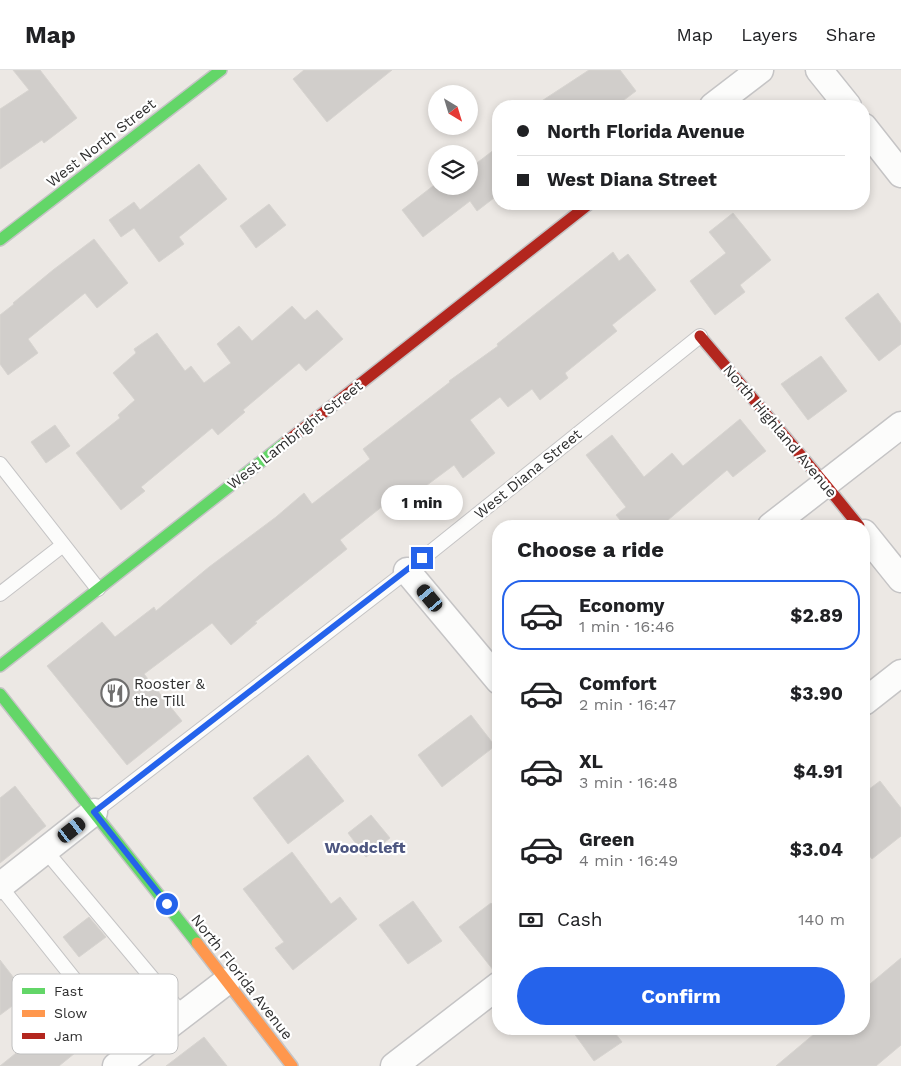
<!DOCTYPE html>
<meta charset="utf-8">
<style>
body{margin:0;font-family:"Work Sans",sans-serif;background:#f2f2f2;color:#202124;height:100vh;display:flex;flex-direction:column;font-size:19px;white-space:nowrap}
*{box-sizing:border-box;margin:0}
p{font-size:16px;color:#757577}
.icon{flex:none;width:28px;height:28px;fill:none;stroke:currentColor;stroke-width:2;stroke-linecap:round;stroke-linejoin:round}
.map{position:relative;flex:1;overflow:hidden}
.drawer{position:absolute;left:492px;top:450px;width:378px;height:515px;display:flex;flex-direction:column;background:#fff;border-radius:20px;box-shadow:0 2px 8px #0003}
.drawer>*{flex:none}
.hud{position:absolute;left:492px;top:30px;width:378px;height:110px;border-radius:20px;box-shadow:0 2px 8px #0003;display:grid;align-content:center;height:110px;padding:0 25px;background:#fff}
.needle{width:32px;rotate:142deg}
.tools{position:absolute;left:428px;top:15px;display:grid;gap:10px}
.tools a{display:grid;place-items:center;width:50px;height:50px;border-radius:50%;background:#fff;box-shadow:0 2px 8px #0003;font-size:25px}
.end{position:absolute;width:22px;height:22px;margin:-11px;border:6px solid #2563eb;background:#fff;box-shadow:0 0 0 2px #fff}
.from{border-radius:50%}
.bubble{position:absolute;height:35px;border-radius:18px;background:#fff;box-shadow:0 2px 8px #0003;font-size:16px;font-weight:700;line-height:35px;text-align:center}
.car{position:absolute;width:15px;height:30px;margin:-15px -8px;border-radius:6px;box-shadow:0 0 4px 1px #0007;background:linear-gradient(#222 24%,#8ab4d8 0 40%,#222 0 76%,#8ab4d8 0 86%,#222 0)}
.hud b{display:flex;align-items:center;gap:18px;height:48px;font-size:19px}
.hud b+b{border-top:1px solid #e0e0e0}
.hud i{width:12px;height:12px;background:#202124}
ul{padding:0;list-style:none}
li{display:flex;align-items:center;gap:15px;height:70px;margin:0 10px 8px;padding:0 15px;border:2px solid transparent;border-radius:20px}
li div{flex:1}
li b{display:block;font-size:19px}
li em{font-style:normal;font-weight:700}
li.active{border-color:#2563eb}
li>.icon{width:45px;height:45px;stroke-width:1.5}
h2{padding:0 25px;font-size:22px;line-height:60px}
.pay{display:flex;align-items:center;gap:12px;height:55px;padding:0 25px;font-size:19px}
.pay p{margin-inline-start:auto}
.primary-button{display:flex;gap:10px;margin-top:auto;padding:10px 25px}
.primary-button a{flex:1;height:58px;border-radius:30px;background:#2563eb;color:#fff;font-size:20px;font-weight:700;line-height:58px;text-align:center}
header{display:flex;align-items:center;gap:30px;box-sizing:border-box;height:70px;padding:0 25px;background:#fff;border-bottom:1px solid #e0e0e0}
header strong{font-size:24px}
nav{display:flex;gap:28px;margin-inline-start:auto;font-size:18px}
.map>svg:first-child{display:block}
</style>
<header>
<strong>Map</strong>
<nav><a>Map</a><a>Layers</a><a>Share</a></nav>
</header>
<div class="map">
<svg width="901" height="996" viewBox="0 0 901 996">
<rect width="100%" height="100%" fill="#ece8e4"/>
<g fill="#d1cecb" stroke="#d7d4d0">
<path d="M 13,0 L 40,0 L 77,48 L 44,73 L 42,70 L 0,99 L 0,39 L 29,20 Z"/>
<path d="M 304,0 L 392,0 L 327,52 L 293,9 Z"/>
<path d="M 589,0 L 620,0 L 636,21 L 616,36 L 534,36 Z"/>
<path d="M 499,76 L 499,124 L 477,141 L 470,131 L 423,167 L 402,140 L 433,116 L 469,116 L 469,99 Z"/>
<path d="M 199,94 L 227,129 L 179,167 L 184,174 L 159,192 L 134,158 L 121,167 L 109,150 L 134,132 L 140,140 Z"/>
<path d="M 269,134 L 286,155 L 256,178 L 240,156 Z"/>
<path d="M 733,143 L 771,190 L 740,215 L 745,222 L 715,245 L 690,211 L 726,183 L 709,162 Z"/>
<path d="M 94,169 L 128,213 L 97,238 L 85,223 L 28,269 L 38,283 L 8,305 L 0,294 L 0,245 L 14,234 L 13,233 L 53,200 Z"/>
<path d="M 613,182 L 619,191 L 628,184 L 656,220 L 612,255 L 617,261 L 565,303 L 568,308 L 540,330 L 532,319 L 508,337 L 500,327 L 470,350 L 495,383 L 463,408 L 454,395 L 415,424 L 408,416 L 340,470 L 347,479 L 255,552 L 257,553 L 231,575 L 212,553 L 144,604 L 182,651 L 127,695 L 47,596 L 102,552 L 115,567 L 154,537 L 156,541 L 209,497 L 276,447 L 304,423 L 312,434 L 370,389 L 363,379 L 450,312 L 449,311 L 498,276 L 497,274 Z"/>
<path d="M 878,223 L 901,254 L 901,274 L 879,291 L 845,248 Z"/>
<path d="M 292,236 L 305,250 L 317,240 L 343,269 L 306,301 L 299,293 L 243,340 L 245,342 L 218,365 L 212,358 L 141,417 L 145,421 L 121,440 L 76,383 L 120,348 L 118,345 L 135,330 L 113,303 L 136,283 L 134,279 L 157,263 L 185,301 L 191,296 L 204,313 L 231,293 L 217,274 L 239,256 L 252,271 Z"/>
<path d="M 821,286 L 847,321 L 808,350 L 781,314 Z"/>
<path d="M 740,349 L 766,381 L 733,407 L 727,400 L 661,456 L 625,456 L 616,445 L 626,437 L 586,385 L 612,365 L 644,407 L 672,383 L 683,396 Z"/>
<path d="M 55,355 L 70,376 L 46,393 L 31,372 Z"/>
<path d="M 471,645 L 495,676 L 442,717 L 418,685 Z"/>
<path d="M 308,685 L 344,731 L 288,774 L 253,728 Z"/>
<path d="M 880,711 L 901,738 L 901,766 L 872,789 L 864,779 L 864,723 Z"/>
<path d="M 15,716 L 46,756 L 0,793 L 0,728 Z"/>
<path d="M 371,745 L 390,768 L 366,787 L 348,763 Z"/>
<path d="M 292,782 L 331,834 L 340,827 L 357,849 L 293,900 L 275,878 L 284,872 L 243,819 Z"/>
<path d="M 413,831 L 442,871 L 408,894 L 379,855 Z"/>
<path d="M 491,833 L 499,843 L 499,900 L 494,901 L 459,857 Z"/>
<path d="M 89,847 L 106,867 L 79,887 L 63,867 Z"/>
<path d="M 901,888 L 901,975 L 876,996 L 776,996 L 820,959 L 864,959 L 864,919 Z"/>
<path d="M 0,890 L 27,925 L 0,945 Z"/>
<path d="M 52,954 L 75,983 L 59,996 L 0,996 Z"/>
<path d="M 571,959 L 612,959 L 622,972 L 594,991 Z"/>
<path d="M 204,967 L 227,996 L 166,996 Z"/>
</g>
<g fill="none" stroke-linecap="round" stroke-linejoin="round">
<g stroke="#c5c4c5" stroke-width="16">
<g id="lane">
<path d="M 0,394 L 98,519"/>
<path d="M 0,524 L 63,475"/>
<path d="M 94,742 L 407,501 L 700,266"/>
<path d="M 45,780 L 183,945"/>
<path d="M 0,816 L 133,983"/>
</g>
</g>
<g stroke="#c5c4c5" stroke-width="29">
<g id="street">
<path d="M 819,0 L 848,36"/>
<path d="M 713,36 L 760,0"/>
<path d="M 864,57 L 901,104"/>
<path d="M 771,456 L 901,355"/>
<path d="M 864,463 L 901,509"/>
<path d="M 407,501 L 499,611"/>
<path d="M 864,632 L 901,603"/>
<path d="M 0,816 L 94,742"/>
<path d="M 116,996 L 227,911"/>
<path d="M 394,996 L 499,915"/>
</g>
</g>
<g stroke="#c5c4c5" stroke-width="14">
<g id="fast">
<path d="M 0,170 L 221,0"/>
<path d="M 0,596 L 286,372"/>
<path d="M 0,624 L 197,873"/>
</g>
</g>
<g stroke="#c5c4c5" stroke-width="14">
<path id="slow" d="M 197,873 L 292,996"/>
</g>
<g stroke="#c5c4c5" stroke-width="14">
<g id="jam">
<path d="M 700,266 L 825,414 L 859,456"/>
<path d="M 286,372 L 589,134"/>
</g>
</g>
<use href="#lane" stroke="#fcfcfb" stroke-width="14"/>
<use href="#street" stroke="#fcfcfb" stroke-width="26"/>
<use href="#fast" stroke="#63d668" stroke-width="11"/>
<use href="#slow" stroke="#ff974d" stroke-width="11"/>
<use href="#jam" stroke="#b3261e" stroke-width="11"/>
</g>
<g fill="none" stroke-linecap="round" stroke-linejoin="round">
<path stroke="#2563eb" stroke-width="6" d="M 167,834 L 94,742 L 422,488"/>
</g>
<defs>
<g id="restaurant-ring" transform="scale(1.4375)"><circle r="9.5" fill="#fff" stroke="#706f6e" stroke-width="1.5"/><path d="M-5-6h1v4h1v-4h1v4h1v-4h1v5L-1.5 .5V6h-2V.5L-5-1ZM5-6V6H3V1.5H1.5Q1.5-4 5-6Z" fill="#706f6e"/></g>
</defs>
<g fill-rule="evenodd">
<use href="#restaurant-ring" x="115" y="623"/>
</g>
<g text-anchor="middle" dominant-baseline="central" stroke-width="4.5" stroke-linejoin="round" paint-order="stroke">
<g font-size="15" fill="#2e2e2e" stroke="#fff">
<text transform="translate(101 73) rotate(-38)">West North Street</text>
<text transform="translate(780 361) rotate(50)">North Highland Avenue</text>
<text transform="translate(295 365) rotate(-38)">West Lambright Street</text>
<text transform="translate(528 404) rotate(-39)">West Diana Street</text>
<text transform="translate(242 907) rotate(52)">North Florida Avenue</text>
</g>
<g font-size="15" fill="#2e2e2e" stroke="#fff" text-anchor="start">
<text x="134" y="614">Rooster &amp;<tspan x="134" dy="17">the Till</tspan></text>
</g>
<g font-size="16" font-weight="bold" fill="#4d5680" stroke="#fff">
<text x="365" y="777">Woodcleft</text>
</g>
</g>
<rect x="12" y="904" width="166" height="80" rx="8" fill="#fff" stroke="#c0c0c0" stroke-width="1"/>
<rect x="22" y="918" width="23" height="6" fill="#63d668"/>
<rect x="22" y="940" width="23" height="7" fill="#ff974d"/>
<rect x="22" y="963" width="23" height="6" fill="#b3261e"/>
<g font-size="14" fill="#2e2e2e">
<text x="54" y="926">Fast</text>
<text x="54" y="948">Slow</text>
<text x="54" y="971">Jam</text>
</g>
</svg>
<div class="tools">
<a><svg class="needle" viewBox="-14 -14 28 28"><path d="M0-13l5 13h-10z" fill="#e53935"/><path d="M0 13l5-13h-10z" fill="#757577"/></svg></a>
<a><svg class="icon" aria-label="layers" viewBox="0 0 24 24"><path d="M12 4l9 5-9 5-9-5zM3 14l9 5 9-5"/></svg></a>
</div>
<i class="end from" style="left:167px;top:834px"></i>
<i class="end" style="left:422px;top:488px"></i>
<div class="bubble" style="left:381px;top:415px;width:82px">1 min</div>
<i class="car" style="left:430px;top:528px;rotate:320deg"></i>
<i class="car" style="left:72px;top:760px;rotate:52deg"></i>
<div class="hud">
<b><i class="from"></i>North Florida Avenue</b>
<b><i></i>West Diana Street</b>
</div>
<section class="drawer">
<h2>Choose a ride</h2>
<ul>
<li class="active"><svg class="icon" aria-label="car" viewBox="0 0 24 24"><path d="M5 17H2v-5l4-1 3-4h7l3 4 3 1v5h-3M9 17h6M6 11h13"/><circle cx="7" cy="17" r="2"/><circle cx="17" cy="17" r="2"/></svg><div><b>Economy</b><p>1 min · 16:46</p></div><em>$2.89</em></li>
<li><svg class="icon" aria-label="car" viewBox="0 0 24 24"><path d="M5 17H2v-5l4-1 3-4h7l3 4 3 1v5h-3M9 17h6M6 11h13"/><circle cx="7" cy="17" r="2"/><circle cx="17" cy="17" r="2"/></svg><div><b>Comfort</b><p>2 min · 16:47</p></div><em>$3.90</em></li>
<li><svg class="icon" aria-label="car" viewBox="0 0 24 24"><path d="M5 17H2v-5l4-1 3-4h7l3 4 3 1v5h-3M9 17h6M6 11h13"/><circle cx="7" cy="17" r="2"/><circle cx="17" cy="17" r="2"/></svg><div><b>XL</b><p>3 min · 16:48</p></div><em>$4.91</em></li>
<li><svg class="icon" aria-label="car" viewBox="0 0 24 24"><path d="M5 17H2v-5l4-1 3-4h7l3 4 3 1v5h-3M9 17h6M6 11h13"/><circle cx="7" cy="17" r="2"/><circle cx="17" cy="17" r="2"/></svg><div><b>Green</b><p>4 min · 16:49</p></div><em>$3.04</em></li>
</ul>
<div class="pay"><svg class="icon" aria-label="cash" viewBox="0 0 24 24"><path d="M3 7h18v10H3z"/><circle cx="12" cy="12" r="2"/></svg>Cash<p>140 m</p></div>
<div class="primary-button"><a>Confirm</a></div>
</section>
</div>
